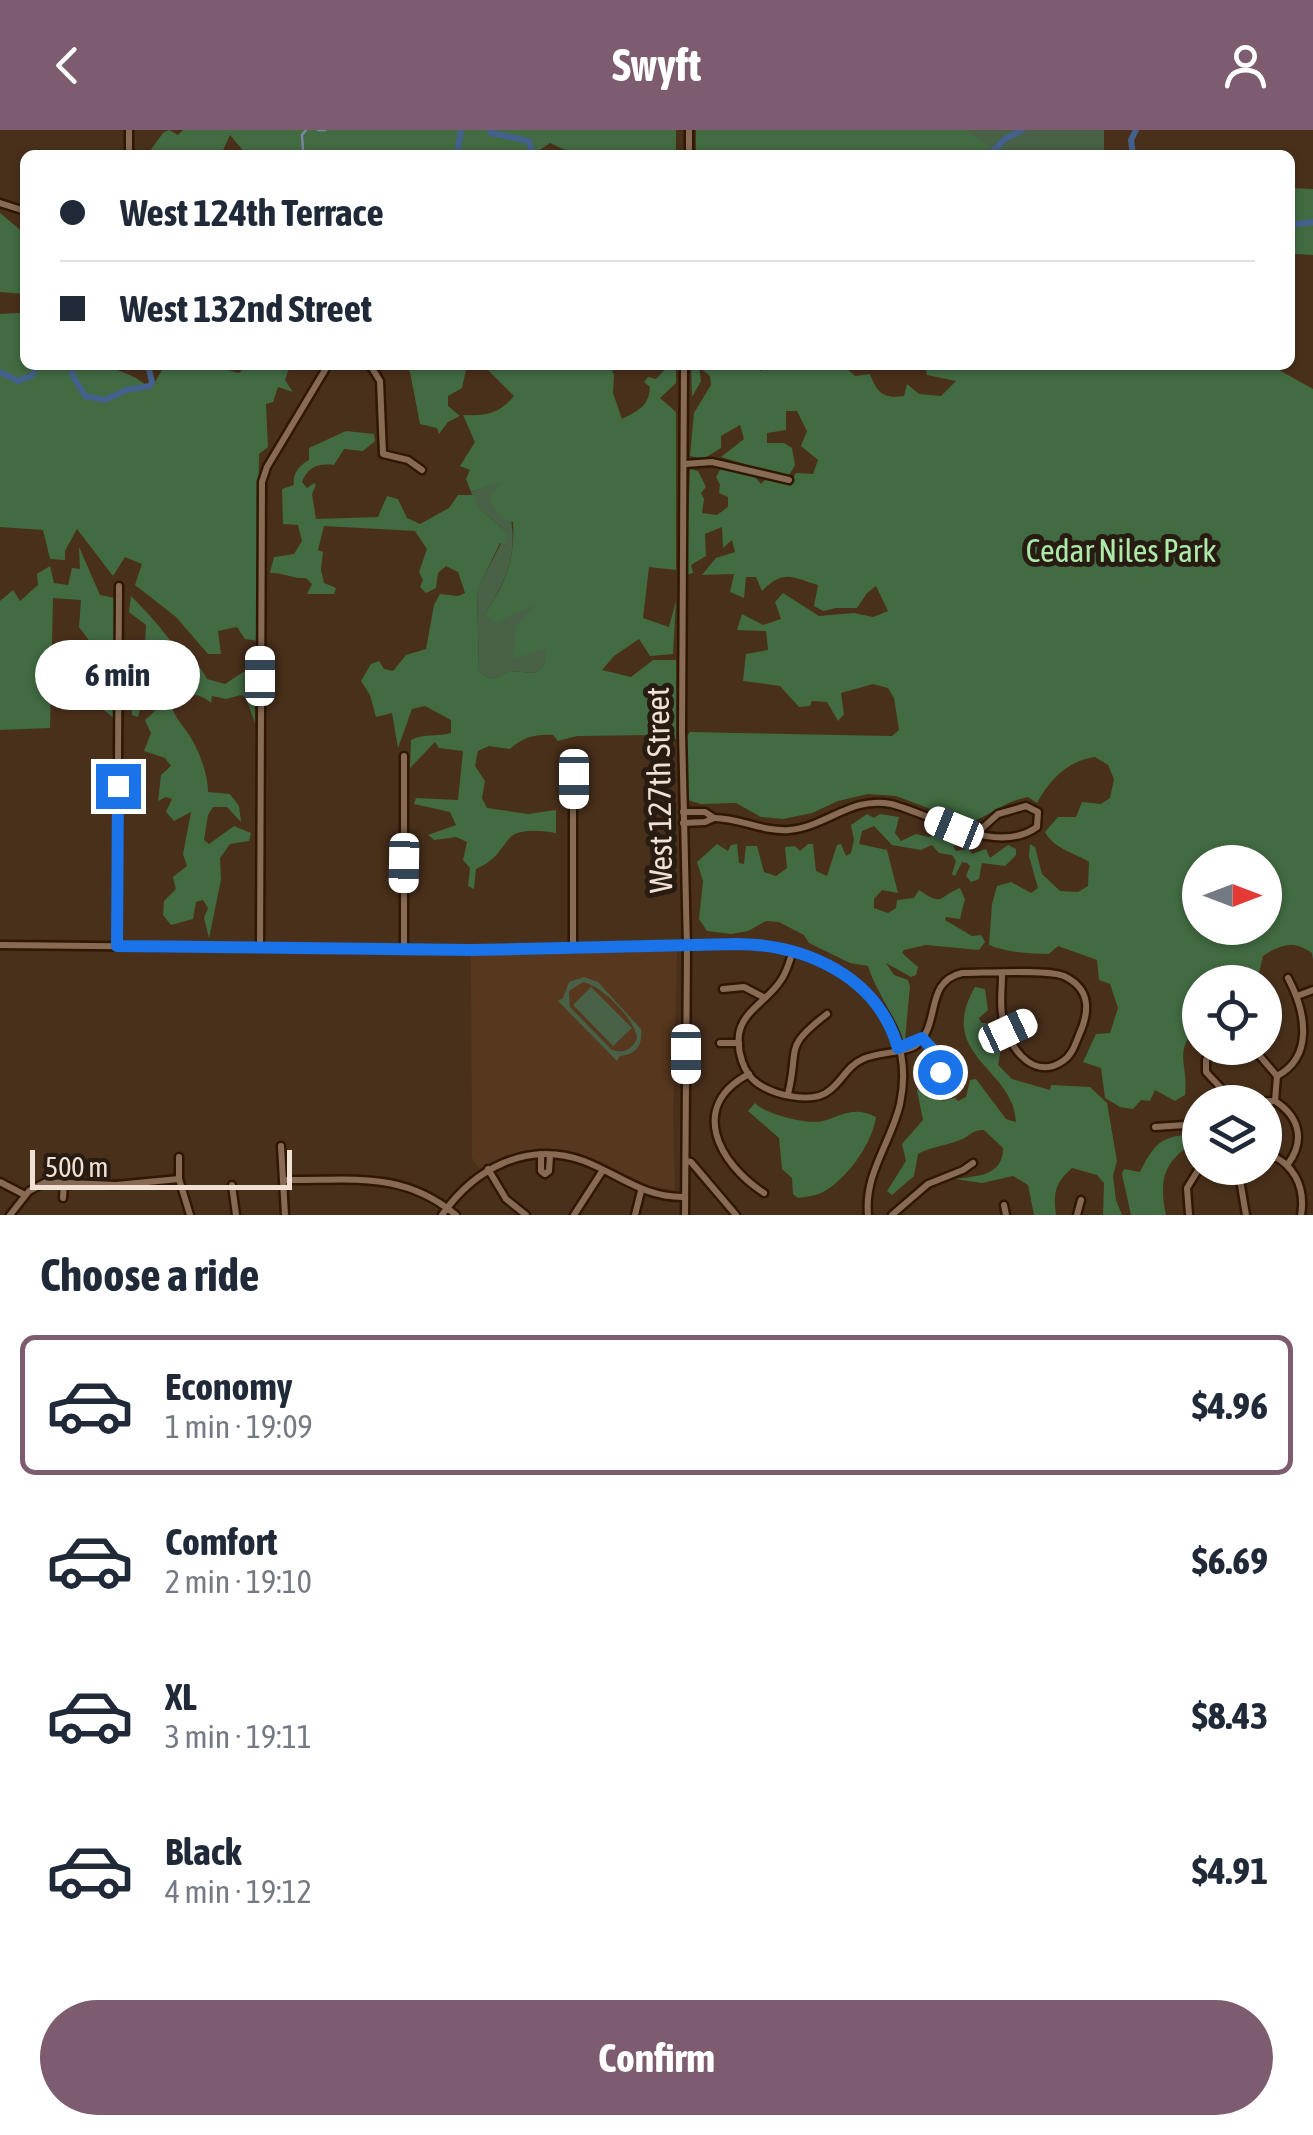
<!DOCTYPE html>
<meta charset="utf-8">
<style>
body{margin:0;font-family:"Asap Condensed",sans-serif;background:#f6f6f7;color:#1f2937;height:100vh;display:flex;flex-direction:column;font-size:38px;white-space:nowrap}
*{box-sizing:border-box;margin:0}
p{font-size:32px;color:#747a83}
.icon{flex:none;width:55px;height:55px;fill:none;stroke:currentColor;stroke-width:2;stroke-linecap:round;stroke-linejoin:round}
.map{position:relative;height:1085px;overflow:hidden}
.drawer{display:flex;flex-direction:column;background:#fff;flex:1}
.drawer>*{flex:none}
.top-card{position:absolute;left:20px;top:20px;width:1275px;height:220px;border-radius:15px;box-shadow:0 2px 8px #0004;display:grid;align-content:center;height:220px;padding:0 40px;background:#fff}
.needle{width:65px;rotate:90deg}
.tools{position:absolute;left:1182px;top:715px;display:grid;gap:20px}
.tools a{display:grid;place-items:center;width:100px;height:100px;border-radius:50%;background:#fff;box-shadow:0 2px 8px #0004;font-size:50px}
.scale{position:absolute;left:30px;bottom:25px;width:262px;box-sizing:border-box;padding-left:10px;border:5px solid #f1e0d4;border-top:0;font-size:28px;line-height:35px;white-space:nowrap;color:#f1e0d4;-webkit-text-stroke:8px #271b12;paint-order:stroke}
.end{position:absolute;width:45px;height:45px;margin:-22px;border:12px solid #1a73e8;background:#fff;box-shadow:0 0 0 5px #fff}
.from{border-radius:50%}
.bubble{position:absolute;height:70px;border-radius:35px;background:#fff;box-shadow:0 2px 8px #0004;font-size:32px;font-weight:700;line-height:70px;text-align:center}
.car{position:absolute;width:30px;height:60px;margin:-30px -15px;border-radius:12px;box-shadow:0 0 8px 2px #0007;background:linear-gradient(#fff 24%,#345 0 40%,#fff 0 76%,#345 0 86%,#fff 0)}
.top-card b{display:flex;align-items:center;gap:35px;height:95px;font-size:38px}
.top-card b+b{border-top:2px solid #e0e1e3}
.top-card i{width:25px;height:25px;background:#1f2937}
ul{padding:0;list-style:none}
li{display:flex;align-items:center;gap:30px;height:140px;margin:0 20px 15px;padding:0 20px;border:5px solid transparent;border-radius:15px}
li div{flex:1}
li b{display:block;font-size:38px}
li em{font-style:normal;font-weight:700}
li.on{border-color:#7d5c6f}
li>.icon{width:90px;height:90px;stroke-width:1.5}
h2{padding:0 40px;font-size:45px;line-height:120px}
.button{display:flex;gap:20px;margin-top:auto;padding:20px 40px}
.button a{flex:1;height:115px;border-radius:60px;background:#7d5c6f;color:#fff;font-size:40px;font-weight:700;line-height:115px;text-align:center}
header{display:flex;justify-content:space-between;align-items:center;height:130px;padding:0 40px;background:#7d5c6f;color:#fff;font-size:45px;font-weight:700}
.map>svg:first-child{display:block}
</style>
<header><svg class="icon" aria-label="back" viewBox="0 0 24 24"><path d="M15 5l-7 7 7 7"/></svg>Swyft<svg class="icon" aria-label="person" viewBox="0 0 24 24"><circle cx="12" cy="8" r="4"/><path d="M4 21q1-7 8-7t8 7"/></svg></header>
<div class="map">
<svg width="1313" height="1085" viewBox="0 0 1313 1085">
<rect width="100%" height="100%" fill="#49301b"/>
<path fill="#57371d" d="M 648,820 L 677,822 L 673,985 L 675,1060 L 649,1056 L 602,1033 L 564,1020 L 526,1020 L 505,1026 L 479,1039 L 472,1028 L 471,823 Z"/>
<g fill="#486147" fill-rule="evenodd">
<rect x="697" y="0" width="407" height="25"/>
<path d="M 503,351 C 518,412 518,430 485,485 L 543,469 L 547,517 L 544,535 L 535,543 L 509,541 L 493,549 L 479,542 L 477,460 L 507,402 L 480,379 L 471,362 Z"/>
<path d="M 584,847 L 598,852 L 641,899 C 643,915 636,925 620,926 L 617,931 L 558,871 L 563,868 L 569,852 ZM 583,852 C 601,855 635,889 637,908 C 633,919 624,924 612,920 L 570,877 L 569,861 Z"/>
<path d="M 591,857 L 632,898 L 613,916 L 573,875 Z"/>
</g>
<g fill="#426b42" fill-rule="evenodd">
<path d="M 169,0 L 178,5 L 183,0 L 676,0 L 676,25 L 576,25 L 550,13 L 532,25 L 247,25 L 230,5 L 221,25 L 147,25 L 163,3 Z"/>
<path d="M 696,0 L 964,0 L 988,15 L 983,25 L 696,25 Z"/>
<path d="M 1290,58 L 1313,59 L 1313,125 L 1296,124 L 1290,128 Z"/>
<path d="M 0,83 L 25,104 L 25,164 L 0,162 Z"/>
<path d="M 25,178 L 25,235 C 70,235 116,228 151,259 L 163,238 L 144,235 L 206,235 L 239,243 L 248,235 L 290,235 L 285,250 L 293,262 L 278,257 L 273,272 L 266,274 L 268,317 L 259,324 L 257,511 L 245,509 L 237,497 L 218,501 L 221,524 L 208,524 L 176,487 L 135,455 L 142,434 L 125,427 L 113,446 L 77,399 L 65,421 L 65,430 L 50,429 L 43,400 L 0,397 L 0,184 L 20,183 Z"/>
<path d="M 405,235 L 467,235 L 462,258 L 448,266 L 448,276 L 460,286 L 448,292 L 439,304 L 437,298 L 420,294 L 410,242 Z"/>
<path d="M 483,235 L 610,235 L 614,245 L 613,263 L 622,289 C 637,281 649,277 650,257 L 644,252 L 648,247 L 656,249 L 669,235 L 676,235 L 676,253 L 660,268 L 676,282 L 676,440 L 649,437 L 643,488 L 669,497 L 676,471 L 673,524 L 650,526 L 639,509 L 614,526 L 602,540 L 631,547 L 653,530 L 676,530 L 676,609 L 661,610 L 651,605 L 577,606 L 558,611 L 553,605 C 536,604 523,607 510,619 L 489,616 L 478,621 L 475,636 L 485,651 L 482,668 L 487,678 L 528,684 L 556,680 L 556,703 C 492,693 518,720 476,739 L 474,759 L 468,756 L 470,738 L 463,730 L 467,712 L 456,707 L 434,710 L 428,705 L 456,695 L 450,682 L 414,674 L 416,668 L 458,670 L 463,621 L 439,618 L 435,612 L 410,638 L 411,610 C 425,603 436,607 451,603 L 451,590 L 425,576 L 412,579 L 398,618 L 392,583 L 376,587 L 370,565 L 361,551 L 371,534 L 379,531 L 384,539 L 393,541 L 406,525 L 426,519 L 434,475 L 440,464 L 458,466 L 465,463 L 458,442 L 446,436 L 438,443 L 436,458 L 426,463 L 420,457 L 423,450 L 419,442 L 427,419 L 415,401 L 324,396 L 318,420 L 323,422 L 321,440 L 324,453 L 336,458 L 334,464 L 307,464 L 312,454 L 306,448 C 292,449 283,442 270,443 L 274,427 L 294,424 L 302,411 L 298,395 L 283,394 L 282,359 L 294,355 C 292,343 300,335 309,330 L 309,318 L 346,301 L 374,304 L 375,311 L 363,321 L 344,319 L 334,335 C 317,333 308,337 302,352 L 307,358 L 314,353 L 316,355 L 312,364 L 316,389 L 378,387 L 387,366 L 398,369 L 407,388 L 420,394 L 449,378 L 458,365 L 474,365 L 480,379 L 507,402 L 505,415 L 500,413 L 477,461 L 479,542 L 493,549 L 509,541 L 535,543 L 544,535 L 546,518 L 513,529 L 516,496 L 536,474 L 496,493 L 485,485 C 505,452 515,432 513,392 L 500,387 L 489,369 L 502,352 L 471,362 L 466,349 L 470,340 L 460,336 L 475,312 L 463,285 C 486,286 499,284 514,266 Z"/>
<path d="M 691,235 L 758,235 L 760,241 L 770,235 L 843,235 L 855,246 L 870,244 C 877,263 884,269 904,266 L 907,254 L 919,264 L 941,266 L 956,251 L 927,245 L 924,235 L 1270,235 L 1313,259 L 1313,830 L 1312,823 C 1294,810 1281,814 1263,826 L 1259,843 L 1262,852 L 1200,852 L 1200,894 C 1171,923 1189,932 1185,965 L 1175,971 L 1155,960 L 1150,971 L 1141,970 L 1133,979 L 1120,977 L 1105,968 L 1101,938 L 1083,932 L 1096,904 L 1110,903 L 1118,878 L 1110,854 L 1099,850 L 1097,830 L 1058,816 L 1049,824 C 1029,824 1006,822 989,815 L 992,774 L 997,756 L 1011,752 L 1031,763 L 1038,758 L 1029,726 L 1030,714 L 1035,717 L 1042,744 L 1060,761 L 1078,762 L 1088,756 L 1089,732 C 1075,723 1054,719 1045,702 L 1058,687 L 1076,687 L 1082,672 L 1101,674 L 1110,668 L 1114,649 L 1108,635 L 1095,627 C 1069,630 1049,650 1037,673 L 1028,667 C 1001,672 991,686 968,693 L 896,666 L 868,664 L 838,671 L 812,683 L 783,689 L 761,687 L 736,673 L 701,674 L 688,670 L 686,607 L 690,602 L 892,606 L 899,600 L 894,568 L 888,558 L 873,554 L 841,563 L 844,584 L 838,591 L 827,572 L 812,571 L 810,576 L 799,577 L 780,556 L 743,551 L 746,524 L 768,520 L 766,501 L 737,500 L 742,484 L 763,495 L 781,489 L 775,472 L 783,463 L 819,486 L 854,483 L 873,487 L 888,481 L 876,456 L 867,463 L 857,478 L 836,478 L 823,481 L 814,476 L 818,455 C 791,447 784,439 762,461 L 756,447 L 746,447 L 744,468 L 730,462 L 734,444 L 702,445 L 716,428 L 735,422 L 732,410 L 723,418 L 722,397 L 705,404 L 706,426 L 691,435 L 693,443 L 686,445 L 690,339 L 698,341 L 706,357 L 701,363 L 704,369 L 702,383 L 717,385 L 728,377 L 728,367 L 719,363 L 720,355 L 716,347 L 722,336 L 753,345 L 761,354 L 766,349 L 791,352 L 796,343 L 813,344 L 818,330 L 801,316 L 807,301 L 797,281 L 786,281 L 786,300 L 767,303 L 767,313 L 784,313 L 792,318 L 795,335 L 788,347 L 721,327 L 744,309 L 740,295 L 721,306 L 721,318 L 703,329 L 690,326 L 694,283 L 711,255 L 710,246 L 699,237 L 701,251 L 692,267 ZM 1200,732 L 1265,732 L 1265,798 L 1200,798 Z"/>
<path d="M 79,417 L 100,465 L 115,468 L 115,589 L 101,578 L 111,560 L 93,554 L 93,543 L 86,536 L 86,527 L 99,524 L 79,497 L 81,470 L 53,468 L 50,598 L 0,600 L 0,471 L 13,460 L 20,471 L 38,455 L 37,444 L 50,436 L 54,453 L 68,455 L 72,438 L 80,439 Z"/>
<path d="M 131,466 C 145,480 157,493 169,509 C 182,526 194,524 207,549 L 225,554 L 254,535 L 255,593 L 246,568 L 241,565 L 226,569 L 212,566 L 211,573 C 200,563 189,563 175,568 L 171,575 C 175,588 182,594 189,605 C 199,620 208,644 208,662 L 230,664 L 239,676 L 241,692 L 227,677 L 213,677 L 208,685 L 204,710 L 209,714 L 234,696 L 251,703 L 249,711 L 230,714 L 220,728 L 221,750 L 209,808 L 204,788 L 208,778 L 203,770 L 196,772 L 193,789 L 171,795 L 163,785 L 164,771 L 176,759 L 173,747 L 187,736 L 183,724 L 191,682 L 174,691 L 166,682 L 172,669 L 166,667 L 158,671 L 161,645 L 171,636 L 165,628 L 144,621 L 151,603 L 145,590 L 156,580 L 149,571 L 142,572 L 138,587 L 132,585 L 129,558 L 134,550 L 149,544 L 149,532 L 130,530 L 132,516 L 145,516 L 146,495 L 129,482 Z"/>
<path d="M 867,684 L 874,688 L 880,684 L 899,687 L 895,703 L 901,711 L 916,704 L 929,707 L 938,702 L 952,710 L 964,709 L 968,713 L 953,716 L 956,721 L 968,719 L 972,724 L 986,719 L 990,728 L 1008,715 L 1016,719 L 1016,725 L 1005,736 L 982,733 L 979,749 L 971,752 L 966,746 L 970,736 L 967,733 L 962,732 L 955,746 L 952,744 L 956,731 L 952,725 L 939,723 L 932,715 L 921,720 L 892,715 L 874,696 L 862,701 L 859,714 L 887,720 L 898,763 L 882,760 L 874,769 L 874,778 L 888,783 L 896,778 L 897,770 L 914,768 L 919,760 C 944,777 937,767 960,758 L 965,769 L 960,789 L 946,787 L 945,790 L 972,806 L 981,805 L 985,812 L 979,820 L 926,815 L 904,820 L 902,823 L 918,837 L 916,845 L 911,847 L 886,833 L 894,845 L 908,850 L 910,856 L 905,910 L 901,908 C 893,881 876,862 868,836 L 850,833 L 809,813 L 804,805 L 779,792 L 766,791 L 748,801 L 731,804 L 707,801 L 699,789 L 703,751 L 697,732 L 717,714 L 728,721 L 731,715 L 737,714 L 739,733 L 744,734 L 746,716 L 757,716 L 764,742 L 776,746 L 787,738 L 785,717 L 795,716 L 800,721 L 808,714 L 813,714 L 816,741 L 827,746 L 837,715 L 841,714 L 846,726 L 851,723 L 854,710 L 851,695 Z"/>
<path d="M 975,857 L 985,859 L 988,880 L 979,888 L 981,893 L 987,893 L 983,902 L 988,910 L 998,912 L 1001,918 L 998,935 L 1012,949 L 1050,960 L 1051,955 L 1090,957 L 1107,973 L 1117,1031 L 1113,1046 L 1116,1070 L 1122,1085 L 1103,1085 L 1104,1053 L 1097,1045 L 1072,1038 C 1055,1053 1053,1063 1056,1085 L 1034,1085 L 1028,1055 L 1013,1046 L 982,1053 L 955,1049 C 978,1046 1003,1046 1003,1018 L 984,1000 C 971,1000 971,1006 960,1010 C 946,1016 932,1016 918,1024 L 914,1046 L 892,1065 L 887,1061 L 906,1031 L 902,1014 L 923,990 L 917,960 L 923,955 L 943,971 L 955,968 L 958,971 L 966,967 L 970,950 L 976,949 L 1006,989 L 1016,992 C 1014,938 935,926 975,857 Z"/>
<path d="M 755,973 C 765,984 808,995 823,991 C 844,985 854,976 876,987 C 872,1014 846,1051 821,1063 C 814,1066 805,1067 798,1068 L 793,1064 L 792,1048 L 782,1039 L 779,1008 L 748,981 Z"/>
<path d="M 1200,1003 L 1200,1009 C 1165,1029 1158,1046 1166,1085 L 1131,1085 L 1122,1044 L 1124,1039 L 1140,1042 C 1157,1008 1163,1007 1200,1003 Z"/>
</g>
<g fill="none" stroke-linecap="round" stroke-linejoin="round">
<g stroke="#7887a2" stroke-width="2.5">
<path d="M 318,0 L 325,0"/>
<path d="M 291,25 L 303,21 L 302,5 L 306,0"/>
</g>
<g stroke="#44618d" stroke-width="6">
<path d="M 490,0 L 491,3 L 529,11 L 533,25"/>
<path d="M 457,25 L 461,0"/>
<path d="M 989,25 L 1005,9 L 1022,0"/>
<path d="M 1133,25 L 1131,10 L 1136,0"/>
<path d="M 1290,95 L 1313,92"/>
<path d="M 74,235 L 72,244 L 85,266 L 105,270 L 126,260 L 150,256 L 152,252 L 148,235"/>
<path d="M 0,242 L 18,251 L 33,245 L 36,235"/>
</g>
<g stroke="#2f1703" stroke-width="11">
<g id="minor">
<path d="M 129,0 L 129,25"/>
<path d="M 689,25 L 689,0"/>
<path d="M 0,73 L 25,81"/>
<path d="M 370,235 L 380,251 L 383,324 L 408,330 L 422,340"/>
<path d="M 684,235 L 682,602 L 687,817 L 685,1085"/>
<path d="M 685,334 L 712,332 L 789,350"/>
<path d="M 404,626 L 404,819"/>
<path d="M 573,629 L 573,818"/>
<path d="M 714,688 C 740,688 763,702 789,700 C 826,697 851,666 891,674 C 932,684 996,727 1037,697 L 1038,682 L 1026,676 L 998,684 L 978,702"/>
<path d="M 683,693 L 705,692 L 714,688 L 705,682 L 683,682"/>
<path d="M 0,815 L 472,820 L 736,814 C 824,814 922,873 900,974 C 891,1013 864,1043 868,1085"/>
<path d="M 117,816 L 119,456"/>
<path d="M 260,817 L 262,352 L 267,337 L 328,235"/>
<path d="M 793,822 C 789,831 787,842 781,850 C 769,870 743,880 739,904 C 737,921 743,943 757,953 C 774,965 813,975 830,960 C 843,950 847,936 863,929 C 877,922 905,923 915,916 C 942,896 923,852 962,843 C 984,843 1047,839 1064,846 C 1091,859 1090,881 1079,905 C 1075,915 1072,925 1063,931 C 1031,953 1005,912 1002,884 C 1000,871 1002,857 1002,844"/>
<path d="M 723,859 L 744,857 L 765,868"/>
<path d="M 1297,866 L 1313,860"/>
<path d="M 1008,901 L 1026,892"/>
<path d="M 923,908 L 934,921 L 941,942"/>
<path d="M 720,913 L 739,913"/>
<path d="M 1212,918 L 1206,930 L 1206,942 L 1233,971 L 1247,972"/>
<path d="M 1253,918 L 1277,946"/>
<path d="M 749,944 C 688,976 718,1033 764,1063"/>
<path d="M 788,964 C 800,916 782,919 827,884"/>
<path d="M 1250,972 L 1275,971"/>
<path d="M 1155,997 L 1200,994"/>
<path d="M 281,1016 L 285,1085"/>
<path d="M 1265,1023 C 1293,1031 1306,1057 1301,1085"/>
<path d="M 541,1024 L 541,1041 L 545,1044 L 549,1041 L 550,1025"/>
<path d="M 179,1027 L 179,1049 L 190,1085"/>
<path d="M 686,1031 L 691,1032 L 736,1085"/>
<path d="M 1288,1034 C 1305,1011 1300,987 1275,971 L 1277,946 C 1313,927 1307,884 1288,848"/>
<path d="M 1238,1038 L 1246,1085"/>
<path d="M 488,1039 L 506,1069 L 526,1085"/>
<path d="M 285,1050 C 351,1051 402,1040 456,1085"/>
<path d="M 0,1052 L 25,1065"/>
<path d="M 232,1055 L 236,1085"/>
<path d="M 63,1068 L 64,1051"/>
<path d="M 1004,1075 L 1006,1085"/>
<path d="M 10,1085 L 29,1061 L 46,1052 L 116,1055 L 179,1049"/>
<path d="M 442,1085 C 474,1039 527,1010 584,1031 C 620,1045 644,1068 685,1067"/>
<path d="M 574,1085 L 603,1040"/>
<path d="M 635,1085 L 641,1061"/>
<path d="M 892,1085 L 928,1054 L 963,1040 L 973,1033"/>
<path d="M 1077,1085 L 1081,1070"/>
<path d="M 1189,1085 L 1187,1058 L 1200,1037"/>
</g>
</g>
<use href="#minor" stroke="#886b55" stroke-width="6"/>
</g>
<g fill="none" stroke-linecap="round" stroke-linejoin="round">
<path stroke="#1a73e8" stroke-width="12" d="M 118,656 L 117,816 L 472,820 L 736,814 C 806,814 878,847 898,918 L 922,908 L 934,921 L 940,942"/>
</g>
<g text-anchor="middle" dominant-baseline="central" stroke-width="10" stroke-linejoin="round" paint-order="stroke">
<g font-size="32" fill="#abeaa9" stroke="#271b12">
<text x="1121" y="420">Cedar Niles Park</text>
</g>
<g font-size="32" fill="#f1e0d4" stroke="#271b12">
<text transform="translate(659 660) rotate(-91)">West 127th Street</text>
</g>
</g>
</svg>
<div class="tools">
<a><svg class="needle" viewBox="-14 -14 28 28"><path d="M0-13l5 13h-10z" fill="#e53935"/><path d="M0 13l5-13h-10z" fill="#747a83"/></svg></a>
<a><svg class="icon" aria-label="locate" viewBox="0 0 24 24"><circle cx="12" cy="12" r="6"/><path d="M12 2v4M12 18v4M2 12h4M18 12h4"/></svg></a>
<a><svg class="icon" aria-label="layers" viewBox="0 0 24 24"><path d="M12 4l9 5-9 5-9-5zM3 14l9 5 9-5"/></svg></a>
</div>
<div class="scale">500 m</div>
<i class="end from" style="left:940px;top:942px"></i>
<i class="end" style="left:118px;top:656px"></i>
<div class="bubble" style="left:35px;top:510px;width:165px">6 min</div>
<i class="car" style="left:260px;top:546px;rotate:0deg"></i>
<i class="car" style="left:574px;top:649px;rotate:180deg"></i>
<i class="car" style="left:954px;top:698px;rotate:292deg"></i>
<i class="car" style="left:404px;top:733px;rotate:181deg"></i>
<i class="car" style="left:1008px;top:901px;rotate:65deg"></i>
<i class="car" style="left:686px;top:924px;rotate:180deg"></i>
<div class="top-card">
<b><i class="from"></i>West 124th Terrace</b>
<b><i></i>West 132nd Street</b>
</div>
</div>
<section class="drawer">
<h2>Choose a ride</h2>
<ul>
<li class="on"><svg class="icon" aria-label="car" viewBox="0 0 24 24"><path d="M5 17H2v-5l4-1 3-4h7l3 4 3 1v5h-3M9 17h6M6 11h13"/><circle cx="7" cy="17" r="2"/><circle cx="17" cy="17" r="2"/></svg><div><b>Economy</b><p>1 min · 19:09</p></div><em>$4.96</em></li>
<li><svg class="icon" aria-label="car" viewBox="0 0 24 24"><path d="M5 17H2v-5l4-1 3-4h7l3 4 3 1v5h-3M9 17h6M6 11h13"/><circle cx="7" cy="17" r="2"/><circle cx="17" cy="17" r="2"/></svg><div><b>Comfort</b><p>2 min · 19:10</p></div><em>$6.69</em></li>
<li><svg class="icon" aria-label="car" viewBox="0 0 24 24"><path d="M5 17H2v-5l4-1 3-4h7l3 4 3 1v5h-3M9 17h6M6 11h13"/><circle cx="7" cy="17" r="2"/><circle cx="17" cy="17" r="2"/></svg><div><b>XL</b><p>3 min · 19:11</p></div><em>$8.43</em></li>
<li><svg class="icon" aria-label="car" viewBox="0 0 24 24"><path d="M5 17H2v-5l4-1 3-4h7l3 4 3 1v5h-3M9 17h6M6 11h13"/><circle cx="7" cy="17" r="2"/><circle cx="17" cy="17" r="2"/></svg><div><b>Black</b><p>4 min · 19:12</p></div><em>$4.91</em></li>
</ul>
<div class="button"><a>Confirm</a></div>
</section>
